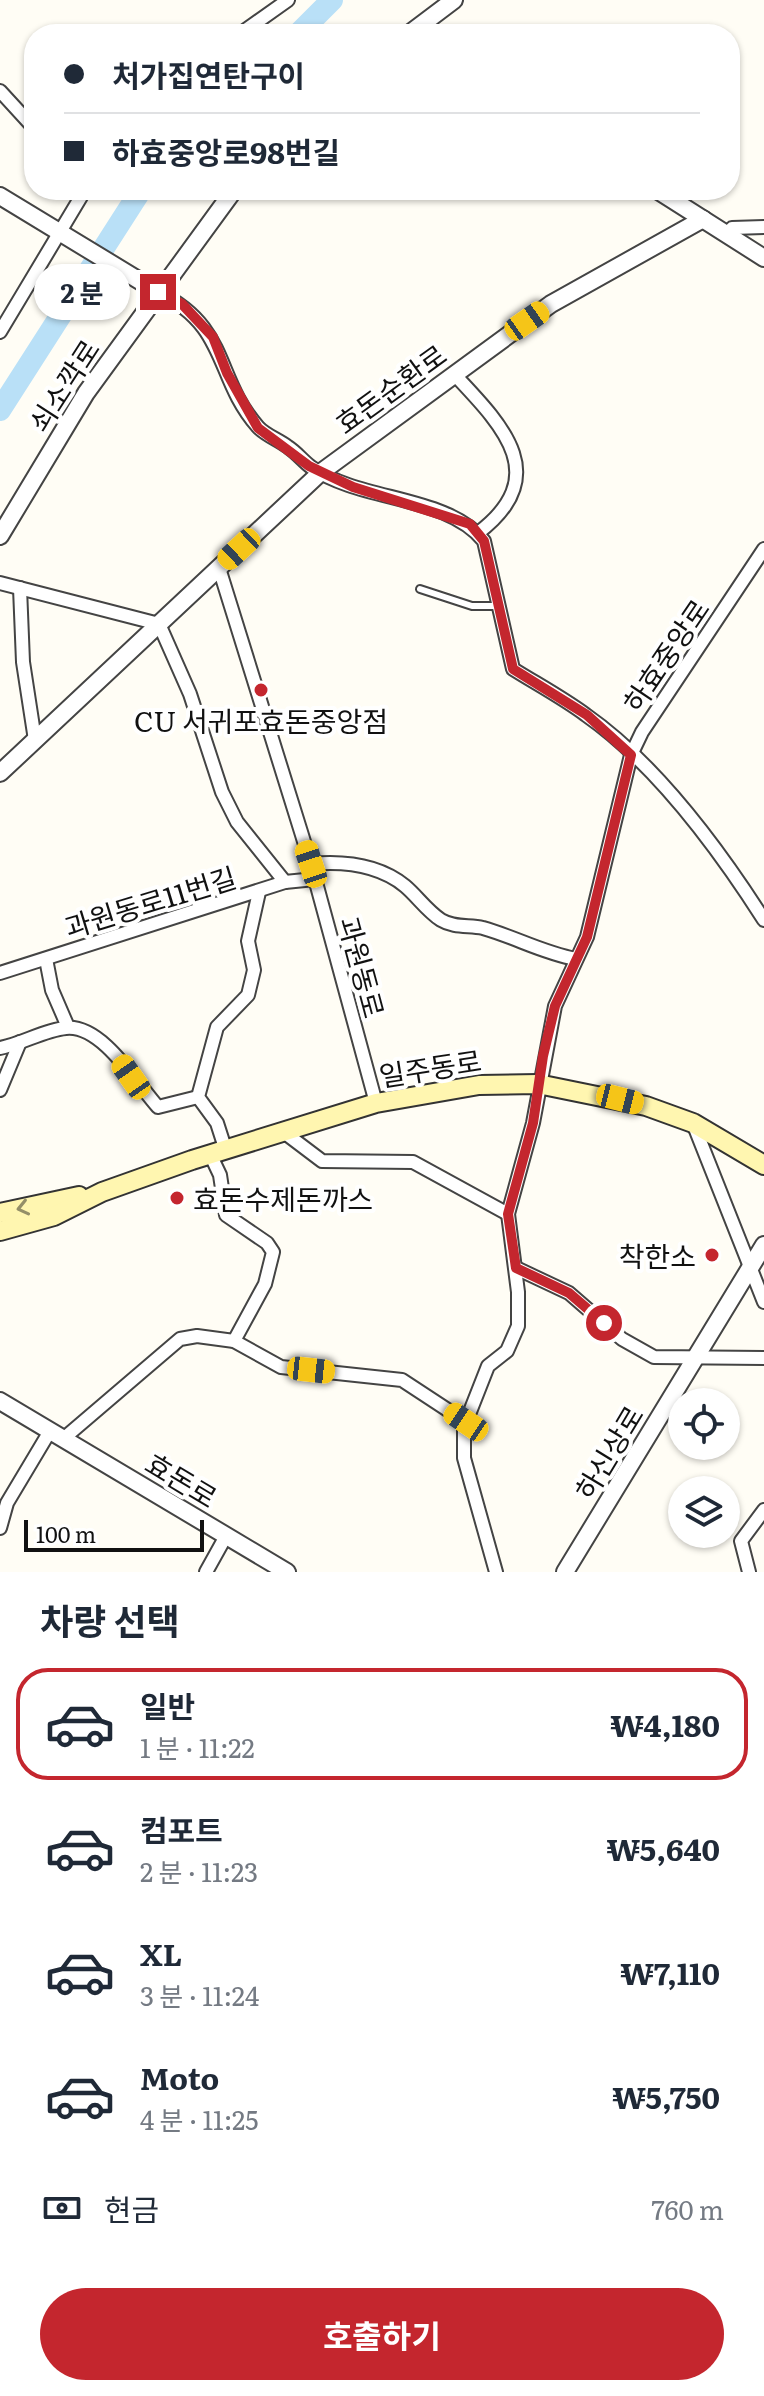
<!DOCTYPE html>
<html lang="ko">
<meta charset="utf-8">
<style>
body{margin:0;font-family:Literata,"Noto Sans KR",serif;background:#f2f2f3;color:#1f2937;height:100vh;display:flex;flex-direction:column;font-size:30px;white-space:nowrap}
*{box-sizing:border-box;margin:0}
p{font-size:26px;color:#747a83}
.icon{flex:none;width:44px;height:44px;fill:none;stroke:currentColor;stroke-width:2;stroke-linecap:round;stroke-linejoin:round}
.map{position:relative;height:1572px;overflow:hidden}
.side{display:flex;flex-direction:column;background:#fff;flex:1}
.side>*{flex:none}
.hud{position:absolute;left:24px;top:24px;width:716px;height:176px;border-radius:32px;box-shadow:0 2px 6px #0004;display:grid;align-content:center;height:176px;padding:0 40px;background:#fff}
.buttons{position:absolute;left:668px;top:1388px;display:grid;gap:16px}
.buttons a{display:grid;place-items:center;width:72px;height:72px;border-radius:50%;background:#fff;box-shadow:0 2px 6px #0004;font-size:40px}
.scale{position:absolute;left:24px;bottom:20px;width:180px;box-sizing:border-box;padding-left:8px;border:4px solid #111;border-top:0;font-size:22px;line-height:28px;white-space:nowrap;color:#111;-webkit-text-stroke:6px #fff;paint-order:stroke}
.end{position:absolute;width:36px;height:36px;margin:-18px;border:10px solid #c4262e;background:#fff;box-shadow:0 0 0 4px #fff}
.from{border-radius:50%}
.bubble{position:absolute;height:56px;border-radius:28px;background:#fff;box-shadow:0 2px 6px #0004;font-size:26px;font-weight:700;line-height:56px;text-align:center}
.car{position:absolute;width:24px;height:48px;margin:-24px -12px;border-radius:10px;box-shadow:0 0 6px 2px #0007;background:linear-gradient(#f5c518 24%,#345 0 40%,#f5c518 0 76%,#345 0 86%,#f5c518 0)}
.hud b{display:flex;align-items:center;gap:28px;height:76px;font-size:30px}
.hud b+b{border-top:2px solid #e0e1e3}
.hud i{width:20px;height:20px;background:#1f2937}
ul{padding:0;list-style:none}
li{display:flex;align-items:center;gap:24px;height:112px;margin:0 16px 12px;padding:0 24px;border:4px solid transparent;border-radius:32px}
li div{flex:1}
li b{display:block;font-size:30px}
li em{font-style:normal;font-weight:700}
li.selected{border-color:#c4262e}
li>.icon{width:72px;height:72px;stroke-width:1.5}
h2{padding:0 40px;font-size:36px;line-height:96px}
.pay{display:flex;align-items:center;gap:20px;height:88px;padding:0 40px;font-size:30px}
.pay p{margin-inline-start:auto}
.cta{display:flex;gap:16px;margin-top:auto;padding:16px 40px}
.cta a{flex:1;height:92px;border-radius:48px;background:#c4262e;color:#fff;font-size:32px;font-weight:700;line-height:92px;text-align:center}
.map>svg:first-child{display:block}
</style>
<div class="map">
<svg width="764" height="1572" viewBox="0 0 764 1572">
<rect width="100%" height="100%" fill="#fffdf5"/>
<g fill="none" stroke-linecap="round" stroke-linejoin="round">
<g stroke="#b9e0f7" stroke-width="22">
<path d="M 298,34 L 332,0"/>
<path d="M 0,410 L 141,190"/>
</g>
<g stroke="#444" stroke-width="10">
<path id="service" d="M 420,589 L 472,606 L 499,606"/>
</g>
<g stroke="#444" stroke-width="16">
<g id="minor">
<path d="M 240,34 L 288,0"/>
<path d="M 0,91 L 34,128"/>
<path d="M 727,234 L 732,228 L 764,227"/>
<path d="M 158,292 C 230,327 214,377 258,427 C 265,435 279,440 288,447 C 297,453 303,461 311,467 C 361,502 447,495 484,541 L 513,669 C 537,684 563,698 586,715 C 656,764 718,848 764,920"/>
<path d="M 0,332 L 85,190"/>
<path d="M 454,374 C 503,426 553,476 478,533"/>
<path d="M 219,568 L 311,864 L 376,1103"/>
<path d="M 0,583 L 159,624 L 190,694 L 222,792 L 237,822 L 285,882"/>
<path d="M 20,588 L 23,662 L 35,740"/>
<path d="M 311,864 C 344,861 379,865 405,886 C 417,896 427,911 441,920 C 454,928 469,925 483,928 C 515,937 543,953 576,959"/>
<path d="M 46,959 L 52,990 L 68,1027"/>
<path d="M 0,973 L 285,882 L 315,879"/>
<path d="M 0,1048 C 22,1044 44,1030 66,1028 C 102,1024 137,1084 158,1107 L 198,1097"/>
<path d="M 0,1090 L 20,1042"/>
<path d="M 693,1123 L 764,1302"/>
<path d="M 285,1133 L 322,1161 L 413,1162 L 508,1214"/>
<path d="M 226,1151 L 217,1123 L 198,1097 L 217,1027 L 248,995 L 254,970 L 248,941 L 259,892"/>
<path d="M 211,1156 L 220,1175 L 226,1215 L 267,1243 L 273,1252 L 265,1284 L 234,1341"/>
<path d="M 516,1268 L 569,1293 L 622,1339 L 654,1357 L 764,1358"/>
<path d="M 63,1439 L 180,1339 L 197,1336 L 234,1341 L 281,1367 L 402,1380 L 466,1422"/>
<path d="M 0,1528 L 7,1503 L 50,1431"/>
<path d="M 206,1572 L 226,1536"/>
<path d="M 496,1572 L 464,1458 L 464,1427 L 488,1366 L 507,1351 L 518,1326 L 518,1292 L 508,1214 L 533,1123 L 555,1006 L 587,937 L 631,755 L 642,732 L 764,549"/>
<path d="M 749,1572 L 741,1541 L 764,1510"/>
</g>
</g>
<g stroke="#444" stroke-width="20">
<g id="tertiary">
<path d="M 409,34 L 454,0"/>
<path d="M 657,190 L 764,258"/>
<path d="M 0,196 L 158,292"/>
<path d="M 0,536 L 86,393 L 234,190"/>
<path d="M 0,773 L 320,473 L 551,304 L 703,219"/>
<path d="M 0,1401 L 287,1572"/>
<path d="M 565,1572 L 764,1245"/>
</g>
</g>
<g stroke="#333" stroke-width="22">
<g id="secondary">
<path d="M 0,1213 L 79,1196"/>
<path d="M 0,1231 L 54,1216 L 102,1192 L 192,1160 L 376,1103 L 479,1085 L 538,1084 L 646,1106 L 693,1123 L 764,1165"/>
</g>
</g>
<use href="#service" stroke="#fff" stroke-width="6"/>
<use href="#minor" stroke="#fff" stroke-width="12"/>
<use href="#tertiary" stroke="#fff" stroke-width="16"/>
<use href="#secondary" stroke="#fff6b0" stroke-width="18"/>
</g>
<defs><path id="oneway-chevron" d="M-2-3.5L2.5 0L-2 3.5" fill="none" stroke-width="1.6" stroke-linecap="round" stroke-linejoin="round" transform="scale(2)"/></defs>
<use stroke="#948f68" href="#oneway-chevron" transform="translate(23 1208) rotate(167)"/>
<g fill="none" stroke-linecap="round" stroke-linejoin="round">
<path stroke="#c4262e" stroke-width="10" d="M 158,292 L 182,304 L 213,337 L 227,373 L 258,428 L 309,466 L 353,487 L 470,524 L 484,541 L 513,669 L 587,715 L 631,755 L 587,937 L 555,1006 L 543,1056 L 533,1123 L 508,1214 L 516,1268 L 569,1293 L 604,1323"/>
</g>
<g fill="#c4262e" stroke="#fff" stroke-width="3">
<circle cx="261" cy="690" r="8"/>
<circle cx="177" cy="1198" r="8"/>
<circle cx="712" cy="1255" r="8"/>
</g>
<g text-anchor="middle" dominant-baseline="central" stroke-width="8" stroke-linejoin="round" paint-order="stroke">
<g font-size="28" fill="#111" stroke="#fff">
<text transform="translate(63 385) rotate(-57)">쇠소깍로</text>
<text transform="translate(390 388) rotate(-36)">효돈순환로</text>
<text transform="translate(665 655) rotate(-56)">하효중앙로</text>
<text transform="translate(150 901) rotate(-17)">과원동로11번길</text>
<text transform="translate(363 967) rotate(75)">과원동로</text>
<text transform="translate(430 1067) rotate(-9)">일주동로</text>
<text transform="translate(608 1452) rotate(-59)">하신상로</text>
<text transform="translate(182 1479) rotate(31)">효돈로</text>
</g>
<g font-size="28" fill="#111" stroke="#fff">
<text x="261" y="720">CU 서귀포효돈중앙점</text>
<text x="193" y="1198" text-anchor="start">효돈수제돈까스</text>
<text x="696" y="1255" text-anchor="end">착한소</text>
</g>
</g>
</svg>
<div class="buttons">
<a><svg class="icon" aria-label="locate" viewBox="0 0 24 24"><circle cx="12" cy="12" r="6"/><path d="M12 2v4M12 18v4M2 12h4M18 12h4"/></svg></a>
<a><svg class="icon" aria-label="layers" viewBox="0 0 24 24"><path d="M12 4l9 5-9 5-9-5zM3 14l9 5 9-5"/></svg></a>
</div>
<div class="scale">100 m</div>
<i class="end from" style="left:604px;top:1323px"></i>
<i class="end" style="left:158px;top:292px"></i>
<div class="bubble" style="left:34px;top:264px;width:96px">2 분</div>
<i class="car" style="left:527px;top:321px;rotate:55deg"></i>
<i class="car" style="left:239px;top:549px;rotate:227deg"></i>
<i class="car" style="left:311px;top:864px;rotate:342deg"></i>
<i class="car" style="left:131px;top:1077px;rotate:325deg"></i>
<i class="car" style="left:620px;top:1099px;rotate:104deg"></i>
<i class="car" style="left:311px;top:1370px;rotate:96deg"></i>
<i class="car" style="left:466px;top:1422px;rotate:304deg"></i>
<div class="hud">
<b><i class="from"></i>처가집연탄구이</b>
<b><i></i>하효중앙로98번길</b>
</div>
</div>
<section class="side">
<h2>차량 선택</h2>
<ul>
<li class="selected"><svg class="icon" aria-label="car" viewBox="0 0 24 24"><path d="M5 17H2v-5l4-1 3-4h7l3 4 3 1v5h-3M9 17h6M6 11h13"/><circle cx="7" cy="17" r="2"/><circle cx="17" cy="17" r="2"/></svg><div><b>일반</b><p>1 분 · 11:22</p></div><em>₩4,180</em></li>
<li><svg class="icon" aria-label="car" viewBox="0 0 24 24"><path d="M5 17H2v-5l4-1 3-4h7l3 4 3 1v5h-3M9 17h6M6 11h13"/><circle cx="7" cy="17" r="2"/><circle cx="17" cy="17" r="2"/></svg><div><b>컴포트</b><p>2 분 · 11:23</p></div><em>₩5,640</em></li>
<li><svg class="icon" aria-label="car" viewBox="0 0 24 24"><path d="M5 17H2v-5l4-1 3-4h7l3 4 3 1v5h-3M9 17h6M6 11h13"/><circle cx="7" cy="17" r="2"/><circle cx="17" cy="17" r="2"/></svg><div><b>XL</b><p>3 분 · 11:24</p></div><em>₩7,110</em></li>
<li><svg class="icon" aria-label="car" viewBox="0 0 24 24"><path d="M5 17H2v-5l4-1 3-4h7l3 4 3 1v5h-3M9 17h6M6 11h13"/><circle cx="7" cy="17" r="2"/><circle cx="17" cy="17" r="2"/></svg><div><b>Moto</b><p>4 분 · 11:25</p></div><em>₩5,750</em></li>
</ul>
<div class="pay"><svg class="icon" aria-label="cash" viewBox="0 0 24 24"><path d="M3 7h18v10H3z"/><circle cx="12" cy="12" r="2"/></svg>현금<p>760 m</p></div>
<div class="cta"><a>호출하기</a></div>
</section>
